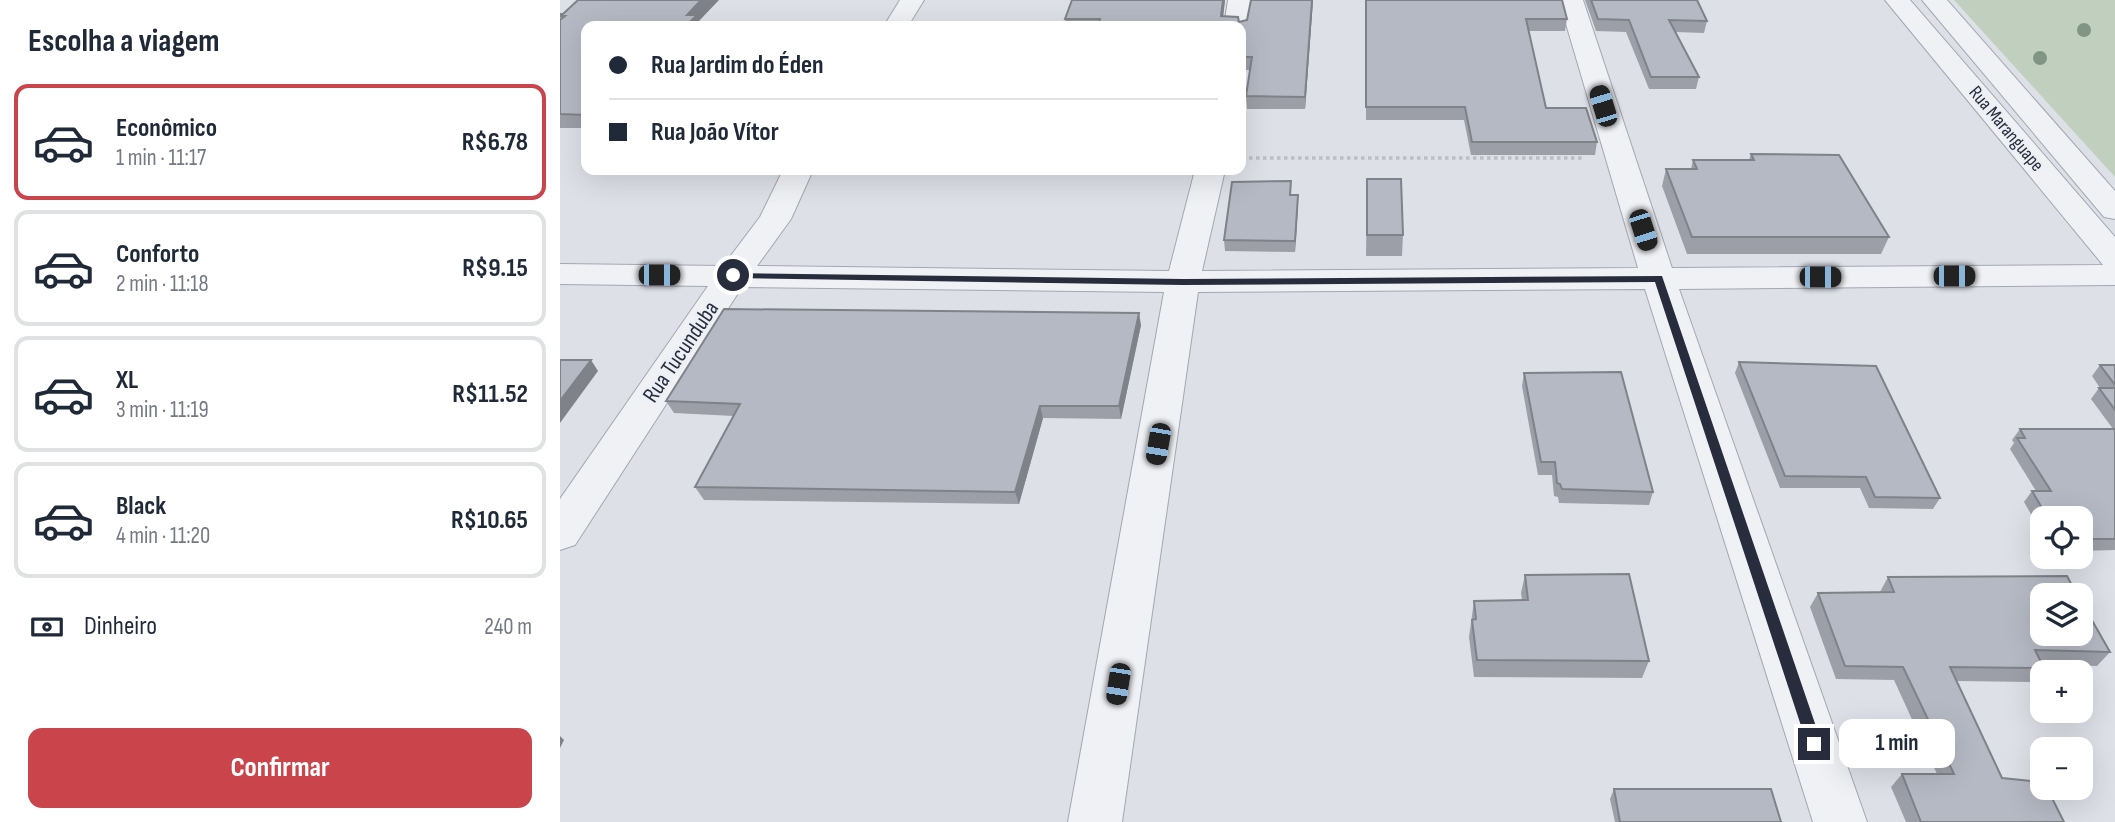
<!DOCTYPE html>
<html lang="pt">
<meta charset="utf-8">
<style>
body{margin:0;font-family:"Sofia Sans Condensed",sans-serif;background:#f6f6f7;color:#1f2937;height:100vh;display:flex;flex-direction:column;font-size:26px;white-space:nowrap}
*{box-sizing:border-box;margin:0}
p{font-size:23px;color:#747a83}
.icon{flex:none;width:38px;height:38px;fill:none;stroke:currentColor;stroke-width:2;stroke-linecap:round;stroke-linejoin:round}
.map{position:relative;flex:1;overflow:hidden}
.drawer{display:flex;flex-direction:column;background:#fff;width:560px}
.drawer>*{flex:none}
.banner{position:absolute;left:21px;top:21px;width:665px;height:154px;border-radius:14px;box-shadow:0 7px 28px #0002;display:grid;align-content:center;height:154px;padding:0 28px;background:#fff}
.controls{position:absolute;left:1470px;top:506px;display:grid;gap:14px}
.controls a{display:grid;place-items:center;width:63px;height:63px;border-radius:14px;background:#fff;box-shadow:0 7px 28px #0002;font-size:35px}
.end{position:absolute;width:32px;height:32px;margin:-16px;border:9px solid #272d3d;background:#fff;box-shadow:0 0 0 4px #fff}
.from{border-radius:50%}
.bubble{position:absolute;height:49px;border-radius:14px;background:#fff;box-shadow:0 7px 28px #0002;font-size:23px;font-weight:700;line-height:49px;text-align:center}
.car{position:absolute;width:21px;height:42px;margin:-21px -10px;border-radius:9px;box-shadow:0 0 5px 2px #0007;background:linear-gradient(#222 24%,#8ab4d8 0 40%,#222 0 76%,#8ab4d8 0 86%,#222 0)}
.banner b{display:flex;align-items:center;gap:24px;height:66px;font-size:26px}
.banner b+b{border-top:2px solid #e0e1e3}
.banner i{width:18px;height:18px;background:#1f2937}
ul{padding:0;list-style:none}
li{display:flex;align-items:center;gap:21px;height:116px;margin:0 14px 10px;padding:0 14px;border:4px solid #e0e1e3;border-radius:14px}
li div{flex:1}
li b{display:block;font-size:26px}
li em{font-style:normal;font-weight:700}
li.current{border-color:#ca444c}
li>.icon{width:63px;height:63px;stroke-width:1.5}
h2{padding:0 28px;font-size:32px;line-height:84px}
.pay{display:flex;align-items:center;gap:18px;height:77px;padding:0 28px;font-size:26px}
.pay p{margin-inline-start:auto}
.cta{display:flex;gap:14px;margin-top:auto;padding:14px 28px}
.cta a{flex:1;height:80px;border-radius:14px;background:#ca444c;color:#fff;font-size:28px;font-weight:700;line-height:80px;text-align:center}
main{display:flex;flex:1;min-height:0}
.map>svg:first-child{display:block}
</style>
<main>
<section class="drawer">
<h2>Escolha a viagem</h2>
<ul>
<li class="current"><svg class="icon" aria-label="car" viewBox="0 0 24 24"><path d="M5 17H2v-5l4-1 3-4h7l3 4 3 1v5h-3M9 17h6M6 11h13"/><circle cx="7" cy="17" r="2"/><circle cx="17" cy="17" r="2"/></svg><div><b>Econômico</b><p>1 min · 11:17</p></div><em>R$6.78</em></li>
<li><svg class="icon" aria-label="car" viewBox="0 0 24 24"><path d="M5 17H2v-5l4-1 3-4h7l3 4 3 1v5h-3M9 17h6M6 11h13"/><circle cx="7" cy="17" r="2"/><circle cx="17" cy="17" r="2"/></svg><div><b>Conforto</b><p>2 min · 11:18</p></div><em>R$9.15</em></li>
<li><svg class="icon" aria-label="car" viewBox="0 0 24 24"><path d="M5 17H2v-5l4-1 3-4h7l3 4 3 1v5h-3M9 17h6M6 11h13"/><circle cx="7" cy="17" r="2"/><circle cx="17" cy="17" r="2"/></svg><div><b>XL</b><p>3 min · 11:19</p></div><em>R$11.52</em></li>
<li><svg class="icon" aria-label="car" viewBox="0 0 24 24"><path d="M5 17H2v-5l4-1 3-4h7l3 4 3 1v5h-3M9 17h6M6 11h13"/><circle cx="7" cy="17" r="2"/><circle cx="17" cy="17" r="2"/></svg><div><b>Black</b><p>4 min · 11:20</p></div><em>R$10.65</em></li>
</ul>
<div class="pay"><svg class="icon" aria-label="cash" viewBox="0 0 24 24"><path d="M3 7h18v10H3z"/><circle cx="12" cy="12" r="2"/></svg>Dinheiro<p>240 m</p></div>
<div class="cta"><a>Confirmar</a></div>
</section>
<div class="map">
<svg width="1555" height="822" viewBox="0 0 1555 822">
<rect width="100%" height="100%" fill="#dde0e7"/>
<path fill="#c1d0be" d="M 1394,0 L 1555,0 L 1555,177 Z"/>
<g fill="none" stroke-linecap="round" stroke-linejoin="round">
<g stroke="#a3a7b1" stroke-width="2">
<g id="minor">
<path d="M 340,0 L 364,0 L 348,26 L 324,26 Z"/>
<path d="M 668,0 L 692,0 L 685,31 L 681,32 L 681,26 L 664,26 Z"/>
<path d="M 999,0 L 1023,0 L 1112,268 L 1543,265 L 1325,0 L 1350,0 L 1555,237 L 1555,285 L 1119,289 L 1307,822 L 1253,822 L 1085,289 L 638,292 L 562,822 L 508,822 L 604,292 L 182,287 L 15,545 L 0,550 L 0,499 L 148,286 L 0,284 L 0,264 L 163,266 L 200,217 L 223,170 L 253,170 L 231,219 L 197,266 L 609,271 L 635,170 L 665,170 L 642,271 L 1078,268 Z"/>
<path d="M 1362,0 L 1387,0 L 1555,191 L 1555,219 L 1544,217 Z"/>
</g>
</g>
<path stroke="#bcbec5" stroke-width="3.5" stroke-dasharray="3.5 3.5" stroke-linecap="butt" d="M 682,158 L 1023,158"/>
<use href="#minor" fill="#f0f1f5" fill-rule="evenodd"/>
</g>
<g fill="#829585">
<circle cx="1524" cy="30" r="7"/>
<circle cx="1480" cy="58" r="7"/>
</g>
<g fill="#9c9fa8">
<path d="M 665,0 L 663,16 L 679,22 L 753,0 L 745,109 L 687,109 L 686,96 L 690,70 L 681,70 L 681,26 L 506,26 L 505,19 Z"/>
<path d="M 806,0 L 1007,19 L 1005,31 L 969,31 L 986,108 L 1037,142 L 1035,155 L 911,155 L 904,120 L 806,120 Z"/>
<path d="M 1025,0 L 1137,0 L 1147,21 L 1144,33 L 1115,32 L 1139,77 L 1136,89 L 1089,89 L 1066,32 L 1036,31 Z"/>
<path d="M 0,14 L 139,21 L 26,26 L 26,128 L 0,128 Z"/>
<path d="M 1191,154 L 1329,237 L 1321,254 L 1127,254 L 1102,186 L 1106,169 L 1131,169 L 1133,160 L 1189,160 Z"/>
<path d="M 807,179 L 843,235 L 842,256 L 806,256 Z"/>
<path d="M 731,195 L 738,195 L 738,206 L 735,252 L 665,251 L 664,240 Z"/>
<path d="M 581,325 L 561,419 L 483,418 L 459,504 L 144,500 L 135,487 L 174,416 L 114,413 L 106,401 Z"/>
<path d="M 1179,362 L 1380,498 L 1373,509 L 1309,508 L 1300,488 L 1220,488 L 1175,373 Z"/>
<path d="M 1540,365 L 1555,365 L 1555,550 L 1521,551 L 1521,518 L 1482,518 L 1482,533 L 1464,502 L 1472,491 L 1476,491 L 1450,449 L 1454,443 L 1452,440 L 1460,429 L 1553,429 L 1531,399 L 1539,388 L 1540,388 L 1532,376 Z"/>
<path d="M 964,373 L 1093,492 L 1089,505 L 999,503 L 998,497 L 994,496 L 992,475 L 978,475 L 962,386 Z"/>
<path d="M 965,575 L 1089,661 L 1082,678 L 914,677 L 909,637 L 914,601 L 962,600 L 961,593 Z"/>
<path d="M 1328,577 L 1550,652 L 1537,666 L 1482,664 L 1484,668 L 1473,682 L 1396,681 L 1442,778 L 1504,822 L 1346,822 L 1331,787 L 1342,774 L 1377,774 L 1334,680 L 1276,679 L 1250,607 L 1258,593 L 1320,592 Z"/>
<path d="M 1054,789 L 1221,822 L 1055,822 L 1050,799 Z"/>
</g>
<g fill="#7f8288">
<path d="M 141,0 L 159,0 L 139,21 L 142,26 L 126,26 L 127,15 Z"/>
<path d="M 663,0 L 665,0 L 662,26 L 661,16 Z"/>
<path d="M 752,0 L 753,0 L 745,109 L 745,97 Z"/>
<path d="M 738,195 L 738,206 L 735,252 L 735,241 Z"/>
<path d="M 579,313 L 581,325 L 561,419 L 559,406 Z"/>
<path d="M 31,360 L 38,371 L 0,423 L 0,401 Z"/>
<path d="M 480,406 L 483,418 L 459,504 L 455,492 Z"/>
<path d="M 0,736 L 4,740 L 0,748 Z"/>
</g>
<g fill="#b5b9c3" stroke="#7f8288" stroke-width="2">
<path d="M 18,0 L 141,0 L 127,15 L 137,15 L 126,26 L 26,26 L 26,115 L 0,114 L 0,20 L 5,16 L 0,16 L 0,14 L 3,14 Z"/>
<path d="M 512,0 L 663,0 L 661,16 L 678,17 L 679,22 L 687,20 L 691,0 L 752,0 L 745,97 L 686,96 L 692,57 L 681,57 L 681,26 L 538,26 L 540,19 L 505,19 Z"/>
<path d="M 806,0 L 1002,0 L 1007,19 L 966,19 L 986,108 L 1026,108 L 1037,142 L 912,142 L 905,107 L 806,107 Z"/>
<path d="M 1031,0 L 1137,0 L 1147,21 L 1109,20 L 1139,77 L 1091,77 L 1069,20 L 1038,19 Z"/>
<path d="M 1191,154 L 1279,155 L 1329,237 L 1132,237 L 1106,169 L 1137,169 L 1133,160 L 1194,160 Z"/>
<path d="M 807,179 L 841,179 L 843,235 L 807,235 Z"/>
<path d="M 731,181 L 730,195 L 738,195 L 735,241 L 664,240 L 672,182 Z"/>
<path d="M 164,309 L 579,313 L 559,406 L 480,406 L 455,492 L 135,487 L 180,404 L 106,401 Z"/>
<path d="M 0,360 L 31,360 L 0,401 Z"/>
<path d="M 1179,362 L 1316,366 L 1380,498 L 1315,497 L 1306,477 L 1225,476 Z"/>
<path d="M 1540,365 L 1555,365 L 1555,385 Z"/>
<path d="M 1061,372 L 1093,492 L 1002,489 L 1000,484 L 997,483 L 995,462 L 981,462 L 964,373 Z"/>
<path d="M 1539,388 L 1555,388 L 1555,410 Z"/>
<path d="M 1460,429 L 1555,429 L 1555,539 L 1521,539 L 1521,518 L 1488,518 L 1472,491 L 1491,491 L 1457,438 L 1465,438 Z"/>
<path d="M 1069,574 L 1089,661 L 917,660 L 912,620 L 916,619 L 914,601 L 968,600 L 965,575 Z"/>
<path d="M 1507,576 L 1517,595 L 1482,595 L 1482,634 L 1521,634 L 1521,601 L 1550,652 L 1475,650 L 1484,668 L 1390,667 L 1442,778 L 1482,782 L 1482,788 L 1487,788 L 1504,822 L 1361,822 L 1342,774 L 1394,774 L 1343,667 L 1285,666 L 1258,593 L 1334,592 L 1328,577 Z"/>
<path d="M 1054,789 L 1211,789 L 1221,822 L 1060,822 Z"/>
</g>
<path fill="#272d3d" d="M 169,273 L 623,279 L 1102,276 L 1262,744 L 1254,751 L 1247,744 L 1095,282 L 623,285 L 173,278 Z"/>
<g text-anchor="middle" dominant-baseline="central" stroke-width="5" stroke-linejoin="round" paint-order="stroke">
<g font-size="19" fill="#272d3d" stroke="#eceff4">
<text transform="translate(1446 129) rotate(50)">Rua Maranguape</text>
</g>
<g font-size="23" fill="#272d3d" stroke="#eceff4">
<text transform="translate(121 352) rotate(-56)">Rua Tucunduba</text>
</g>
</g>
</svg>
<div class="controls">
<a><svg class="icon" aria-label="locate" viewBox="0 0 24 24"><circle cx="12" cy="12" r="6"/><path d="M12 2v4M12 18v4M2 12h4M18 12h4"/></svg></a>
<a><svg class="icon" aria-label="layers" viewBox="0 0 24 24"><path d="M12 4l9 5-9 5-9-5zM3 14l9 5 9-5"/></svg></a>
<a>+</a>
<a>−</a>
</div>
<i class="end from" style="left:173px;top:275px"></i>
<i class="end" style="left:1254px;top:744px"></i>
<div class="bubble" style="left:1279px;top:719px;width:116px">1 min</div>
<i class="car" style="left:1043px;top:106px;rotate:343deg"></i>
<i class="car" style="left:1083px;top:230px;rotate:162deg"></i>
<i class="car" style="left:99px;top:275px;rotate:90deg"></i>
<i class="car" style="left:1394px;top:276px;rotate:90deg"></i>
<i class="car" style="left:1260px;top:277px;rotate:90deg"></i>
<i class="car" style="left:598px;top:444px;rotate:190deg"></i>
<i class="car" style="left:558px;top:684px;rotate:189deg"></i>
<div class="banner">
<b><i class="from"></i>Rua Jardim do Éden</b>
<b><i></i>Rua João Vítor</b>
</div>
</div>
</main>
